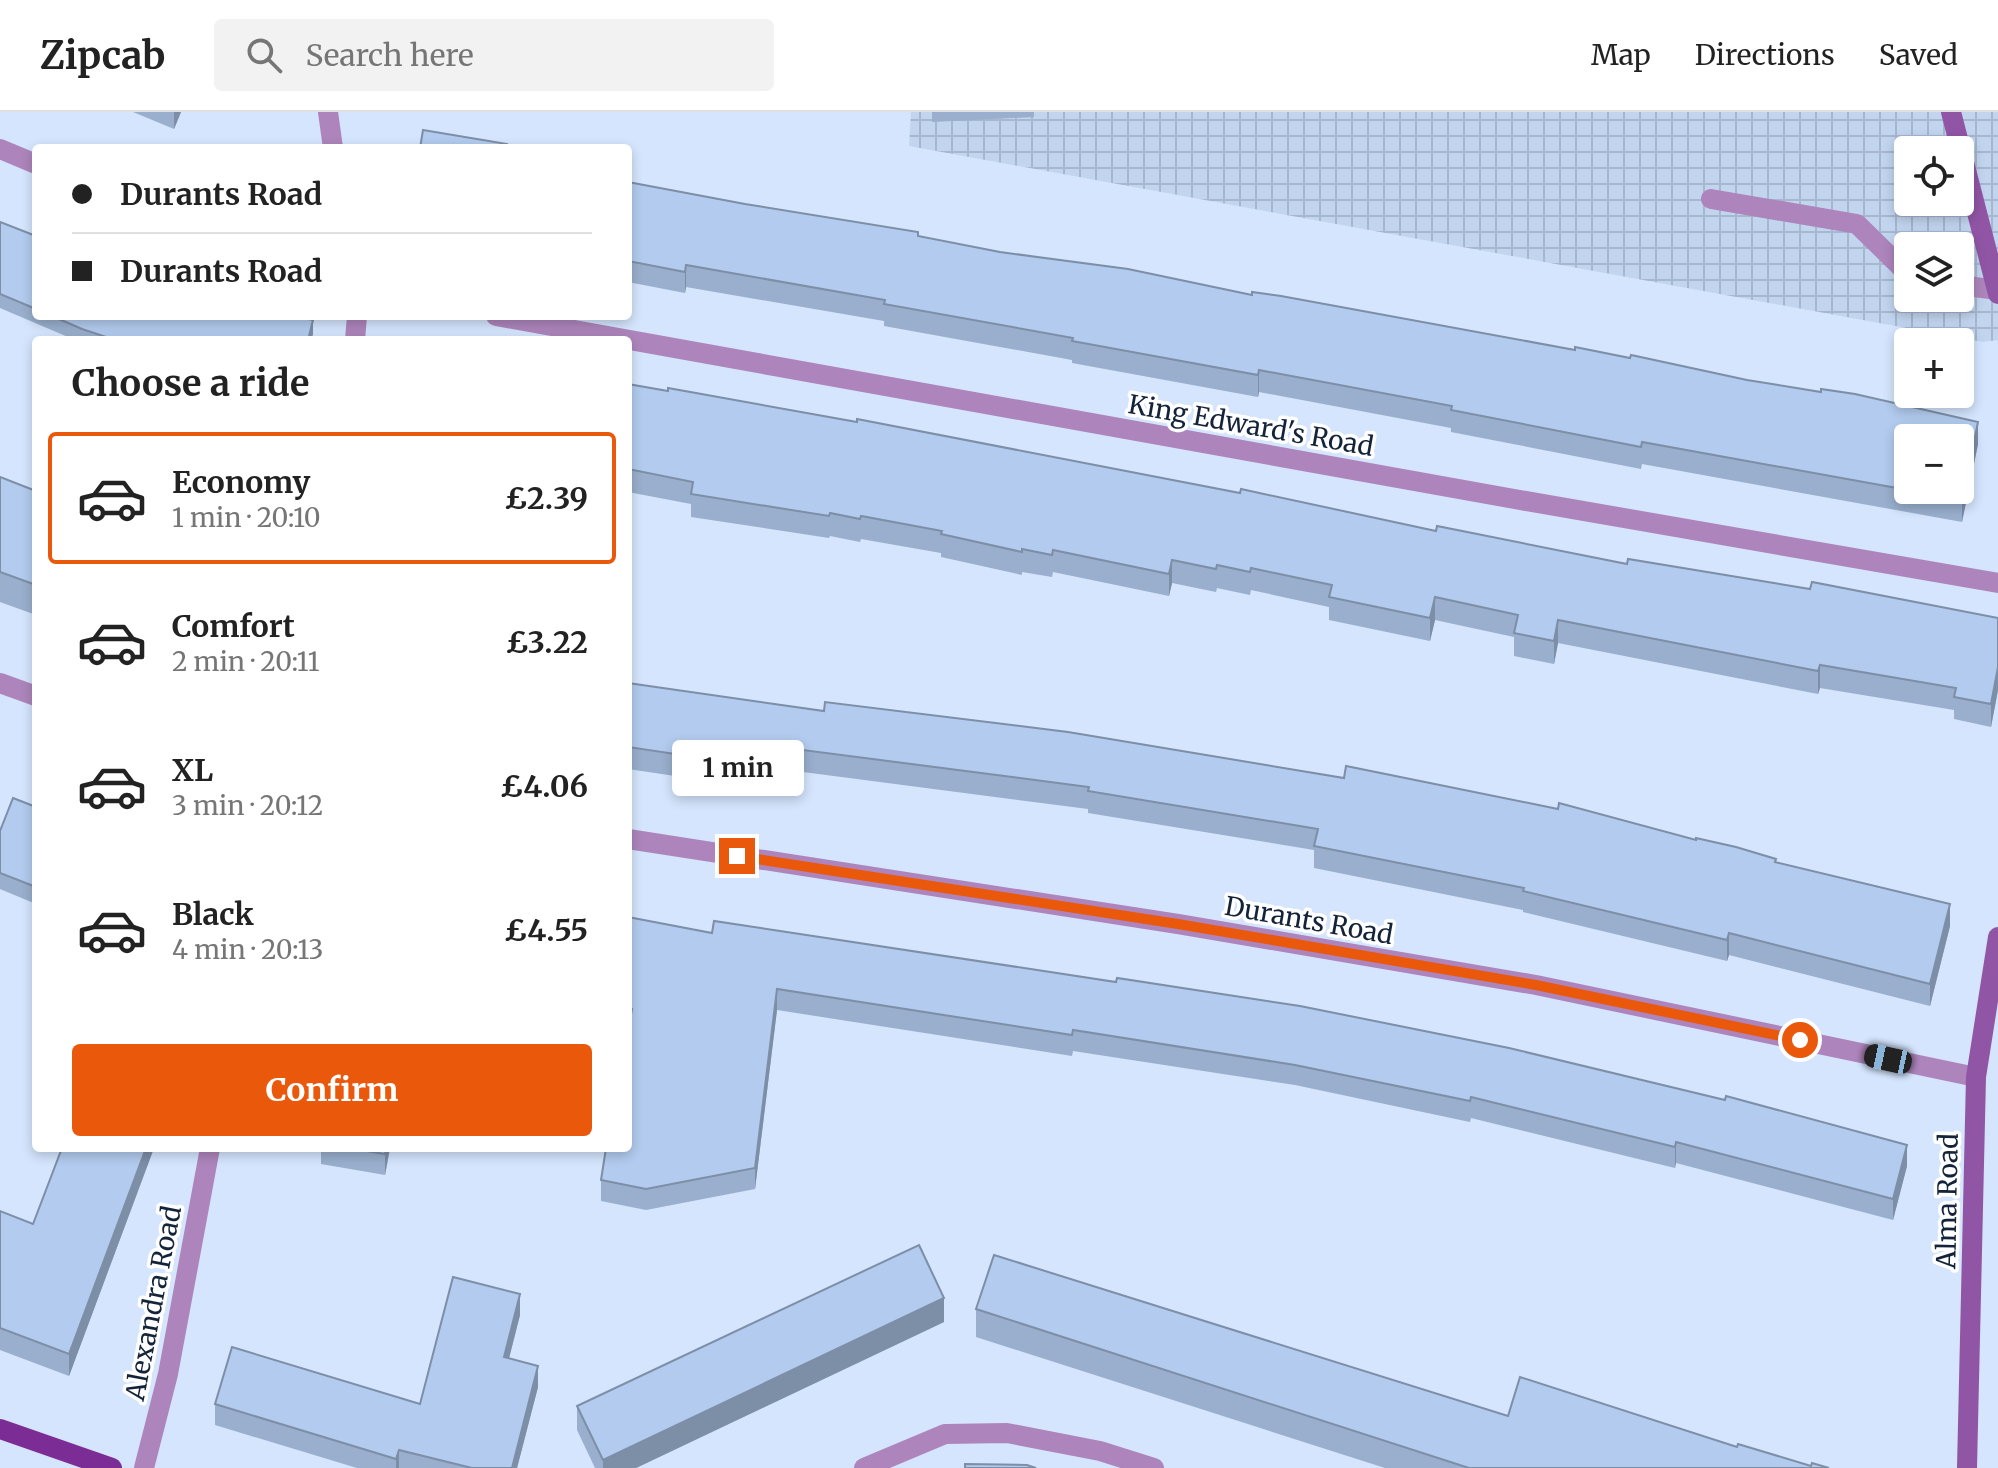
<!DOCTYPE html>
<meta charset="utf-8">
<style>
body{margin:0;font-family:Merriweather,serif;background:#f2f2f2;color:#222;height:100vh;display:flex;flex-direction:column;font-size:30px;white-space:nowrap}
*{box-sizing:border-box;margin:0}
p{font-size:26px;color:#767676}
.icon{flex:none;width:44px;height:44px;fill:none;stroke:currentColor;stroke-width:2;stroke-linecap:round;stroke-linejoin:round}
.map{position:relative;flex:1;overflow:hidden}
.sheet{position:absolute;left:32px;top:224px;width:600px;height:816px;display:flex;flex-direction:column;background:#fff;border-radius:8px;box-shadow:0 4px 12px #0003}
.sheet>*{flex:none}
.banner{position:absolute;left:32px;top:32px;width:600px;height:176px;border-radius:8px;box-shadow:0 4px 12px #0003;display:grid;align-content:center;height:176px;padding:0 40px;background:#fff}
.controls{position:absolute;left:1894px;top:24px;display:grid;gap:16px}
.controls a{display:grid;place-items:center;width:80px;height:80px;border-radius:8px;background:#fff;box-shadow:0 4px 12px #0003;font-size:40px}
.end{position:absolute;width:36px;height:36px;margin:-18px;border:10px solid #ea580c;background:#fff;box-shadow:0 0 0 4px #fff}
.from{border-radius:50%}
.bubble{position:absolute;height:56px;border-radius:8px;background:#fff;box-shadow:0 4px 12px #0003;font-size:26px;font-weight:700;line-height:56px;text-align:center}
.car{position:absolute;width:24px;height:48px;margin:-24px -12px;border-radius:10px;box-shadow:0 0 6px 2px #0007;background:linear-gradient(#222 24%,#8ab4d8 0 40%,#222 0 76%,#8ab4d8 0 86%,#222 0)}
.banner b{display:flex;align-items:center;gap:28px;height:76px;font-size:30px}
.banner b+b{border-top:2px solid #e0e0e0}
.banner i{width:20px;height:20px;background:#222}
ul{padding:0;list-style:none}
li{display:flex;align-items:center;gap:24px;height:132px;margin:0 16px 12px;padding:0 24px;border:4px solid transparent;border-radius:8px}
li div{flex:1}
li b{display:block;font-size:30px}
li em{font-style:normal;font-weight:700}
li.on{border-color:#ea580c}
li>.icon{width:72px;height:72px;stroke-width:1.5}
h2{padding:0 40px;font-size:36px;line-height:96px}
.action{display:flex;gap:16px;margin-top:auto;padding:16px 40px}
.action a{flex:1;height:92px;border-radius:8px;background:#ea580c;color:#fff;font-size:32px;font-weight:700;line-height:92px;text-align:center}
header{display:flex;align-items:center;gap:48px;box-sizing:border-box;height:112px;padding:0 40px;background:#fff;border-bottom:2px solid #e0e0e0}
header strong{font-size:38px}
nav{display:flex;gap:44px;margin-inline-start:auto;font-size:28px}
.search{width:560px;height:72px;background:#f2f2f2;display:flex;align-items:center;gap:20px;box-sizing:border-box;padding:0 28px;border-radius:8px;color:#767676;font-size:30px}
.map>svg:first-child{display:block}
</style>
<header>
<strong>Zipcab</strong>
<div class="search"><svg class="icon" aria-label="search" viewBox="0 0 24 24"><circle cx="10" cy="10" r="6"/><path d="M15 15l6 6"/></svg>Search here</div>
<nav><a>Map</a><a>Directions</a><a>Saved</a></nav>
</header>
<div class="map">
<svg width="1998" height="1356" viewBox="0 0 1998 1356">
<defs>
<pattern id="industrial-grid" width="8" height="8" patternUnits="userSpaceOnUse" patternTransform="scale(2)"><rect width="8" height="8" fill="#c2d5ef"/><path d="M0 4h8M4 0v8" fill="none" stroke="#a6b7ce"/></pattern>
</defs>
<rect width="100%" height="100%" fill="#d4e5fd"/>
<path fill="url(#industrial-grid)" fill-rule="evenodd" d="M 911,0 L 1998,0 L 1998,228 L 1983,230 L 909,34 ZM 1908,38 L 1960,38 L 1960,90 L 1908,90 ZM 1908,134 L 1960,134 L 1960,186 L 1908,186 Z"/>
<g fill="none" stroke-linecap="round" stroke-linejoin="round">
<g stroke="#ad85bc" stroke-width="20">
<path d="M 1711,87 L 1857,112 L 1908,162"/>
<path d="M 1960,173 L 1997,178"/>
</g>
<g stroke="#ad85bc" stroke-width="20">
<path d="M 328,0 L 333,36"/>
<path d="M 0,37 L 36,52"/>
<path d="M 496,204 L 1520,388 L 1998,471"/>
<path d="M 355,228 L 357,204"/>
<path d="M 0,571 L 36,584"/>
<path d="M 628,727 L 1178,812 L 1536,873 L 1976,965"/>
<path d="M 144,1356 L 168,1262 L 210,1036"/>
<path d="M 864,1356 L 945,1322 L 1007,1321 L 1100,1339 L 1154,1356"/>
</g>
<g stroke="#9155a6" stroke-width="20">
<path d="M 1951,0 L 1998,182"/>
<path d="M 1967,1356 L 1976,965 L 1998,825"/>
</g>
<path stroke="#7c2d95" stroke-width="20" d="M 0,1317 L 112,1356"/>
</g>
<g fill="#99afcd">
<path d="M 133,0 L 181,0 L 174,17 Z"/>
<path d="M 932,0 L 1034,0 L 1034,5 L 932,10 Z"/>
<path d="M 628,70 L 918,124 L 1978,332 L 1962,410 L 1642,352 L 1641,357 L 1451,320 L 1451,316 L 1259,280 L 1258,285 L 1072,251 L 1072,248 L 884,214 L 884,209 L 686,175 L 685,181 L 628,170 Z"/>
<path d="M 0,110 L 36,124 L 36,204 L 299,204 L 313,222 L 311,228 L 75,228 L 0,196 Z"/>
<path d="M 628,272 L 1436,419 L 1627,452 L 1810,477 L 1998,506 L 1998,578 L 1991,615 L 1954,607 L 1954,598 L 1820,576 L 1818,582 L 1558,531 L 1554,552 L 1514,544 L 1514,525 L 1435,508 L 1430,529 L 1329,508 L 1329,495 L 1251,478 L 1250,483 L 1217,476 L 1216,480 L 1172,471 L 1169,484 L 1053,460 L 1052,465 L 1022,460 L 1022,463 L 941,445 L 941,441 L 861,427 L 860,430 L 830,424 L 829,426 L 691,405 L 691,392 L 628,380 Z"/>
<path d="M 0,365 L 36,379 L 36,503 L 0,490 Z"/>
<path d="M 628,571 L 1776,751 L 1950,814 L 1930,894 L 1729,843 L 1727,849 L 1523,800 L 1523,798 L 1314,756 L 1314,738 L 1088,701 L 1088,697 L 780,657 L 776,679 L 628,657 Z"/>
<path d="M 36,695 L 36,792 L 0,777 L 0,719 Z"/>
<path d="M 628,805 L 1907,1054 L 1893,1108 L 1676,1051 L 1675,1056 L 1471,1006 L 1470,1010 L 1295,973 L 1073,939 L 1072,944 L 777,898 L 755,1077 L 646,1098 L 601,1089 L 601,1068 L 628,1036 Z"/>
<path d="M 154,1036 L 69,1264 L 0,1238 L 0,1099 L 33,1112 Z"/>
<path d="M 321,1036 L 390,1036 L 385,1063 L 321,1052 Z"/>
<path d="M 976,1197 L 1508,1304 L 1737,1335 L 1811,1354 L 1829,1356 L 1385,1356 L 976,1225 Z"/>
<path d="M 520,1203 L 509,1246 L 538,1275 L 517,1356 L 357,1356 L 215,1313 L 215,1292 L 420,1292 Z"/>
<path d="M 944,1210 L 636,1356 L 595,1356 L 577,1318 L 577,1294 Z"/>
</g>
<g fill="#7d8ea7">
<path d="M 174,0 L 181,0 L 174,17 Z"/>
<path d="M 686,153 L 686,175 L 685,181 L 685,160 Z"/>
<path d="M 313,208 L 313,222 L 311,228 L 308,228 Z"/>
<path d="M 1259,258 L 1259,280 L 1258,285 L 1258,263 Z"/>
<path d="M 1978,310 L 1978,332 L 1962,410 L 1962,388 Z"/>
<path d="M 1172,448 L 1172,471 L 1169,484 L 1169,462 Z"/>
<path d="M 1435,485 L 1435,508 L 1430,529 L 1430,506 Z"/>
<path d="M 1558,508 L 1558,531 L 1554,552 L 1554,529 Z"/>
<path d="M 1820,553 L 1820,576 L 1818,582 L 1818,559 Z"/>
<path d="M 1998,555 L 1998,578 L 1991,615 L 1991,592 Z"/>
<path d="M 780,635 L 780,657 L 776,679 L 776,657 Z"/>
<path d="M 1950,792 L 1950,814 L 1930,894 L 1930,872 Z"/>
<path d="M 1729,821 L 1729,843 L 1727,849 L 1727,828 Z"/>
<path d="M 777,877 L 777,898 L 755,1077 L 755,1056 Z"/>
<path d="M 1676,1030 L 1676,1051 L 1675,1056 L 1675,1035 Z"/>
<path d="M 1907,1033 L 1907,1054 L 1893,1108 L 1893,1087 Z"/>
<path d="M 146,1036 L 154,1036 L 69,1264 L 69,1242 Z"/>
<path d="M 386,1036 L 390,1036 L 385,1063 L 385,1042 Z"/>
<path d="M 520,1182 L 520,1203 L 504,1266 L 504,1245 Z"/>
<path d="M 944,1186 L 944,1210 L 636,1356 L 603,1356 L 603,1348 Z"/>
<path d="M 538,1254 L 538,1275 L 517,1356 L 512,1356 Z"/>
<path d="M 399,1338 L 399,1356 L 396,1356 L 396,1347 Z"/>
</g>
<g fill="#b2cbee" stroke="#7d8ea7" stroke-width="2">
<path d="M 423,18 L 507,32 L 506,36 L 420,36 Z"/>
<path d="M 628,70 L 745,92 L 918,120 L 918,124 L 1000,140 L 1128,157 L 1252,183 L 1252,180 L 1281,184 L 1575,238 L 1575,235 L 1630,246 L 1631,243 L 1747,268 L 1821,280 L 1821,277 L 1855,282 L 1978,310 L 1962,388 L 1908,378 L 1960,378 L 1960,326 L 1908,326 L 1908,378 L 1642,330 L 1641,335 L 1451,298 L 1452,294 L 1259,258 L 1258,263 L 1072,229 L 1073,226 L 884,192 L 885,188 L 686,153 L 685,160 L 628,149 Z"/>
<path d="M 0,110 L 36,124 L 36,197 L 0,182 Z"/>
<path d="M 52,204 L 295,204 L 313,208 L 308,228 L 115,228 L 82,217 Z"/>
<path d="M 628,272 L 668,279 L 668,276 L 857,310 L 857,307 L 1240,381 L 1241,377 L 1436,419 L 1437,414 L 1627,452 L 1628,447 L 1810,477 L 1812,470 L 1998,506 L 1998,555 L 1991,592 L 1954,585 L 1956,576 L 1820,553 L 1818,559 L 1558,508 L 1554,529 L 1514,521 L 1518,503 L 1435,485 L 1430,506 L 1329,485 L 1332,473 L 1251,456 L 1250,460 L 1217,453 L 1216,457 L 1172,448 L 1169,462 L 1053,438 L 1052,443 L 1022,437 L 1022,440 L 941,422 L 942,419 L 861,404 L 860,407 L 830,401 L 829,404 L 691,382 L 693,370 L 628,357 Z"/>
<path d="M 0,365 L 36,379 L 36,473 L 0,460 Z"/>
<path d="M 628,571 L 824,599 L 825,590 L 1068,620 L 1344,666 L 1346,654 L 1558,697 L 1559,691 L 1696,728 L 1696,726 L 1736,735 L 1776,747 L 1775,750 L 1950,792 L 1930,872 L 1729,821 L 1727,828 L 1523,779 L 1524,776 L 1314,734 L 1318,717 L 1088,679 L 1089,675 L 780,635 L 776,657 L 628,635 Z"/>
<path d="M 13,686 L 36,695 L 36,775 L 0,761 L 0,719 Z"/>
<path d="M 628,805 L 712,821 L 714,809 L 1116,870 L 1117,866 L 1300,894 L 1509,936 L 1725,988 L 1726,984 L 1907,1033 L 1893,1087 L 1676,1030 L 1675,1035 L 1471,985 L 1470,989 L 1295,953 L 1073,918 L 1072,923 L 777,877 L 755,1056 L 646,1077 L 601,1068 L 606,1036 L 628,1036 L 628,918 L 632,897 L 628,896 Z"/>
<path d="M 62,1036 L 146,1036 L 69,1242 L 0,1216 L 0,1099 L 33,1112 Z"/>
<path d="M 349,1036 L 386,1036 L 385,1042 Z"/>
<path d="M 919,1133 L 944,1186 L 603,1348 L 577,1294 Z"/>
<path d="M 994,1143 L 1508,1304 L 1520,1265 L 1737,1335 L 1738,1332 L 1811,1354 L 1812,1351 L 1829,1356 L 1469,1356 L 976,1197 Z"/>
<path d="M 453,1165 L 520,1182 L 504,1245 L 538,1254 L 512,1356 L 472,1356 L 399,1338 L 396,1347 L 215,1292 L 232,1235 L 420,1292 Z"/>
<path d="M 965,1352 L 1027,1353 L 1036,1356 L 965,1356 Z"/>
</g>
<g fill="none" stroke-linecap="round" stroke-linejoin="round">
<path stroke="#ea580c" stroke-width="10" d="M 737,744 L 1178,812 L 1536,873 L 1800,928"/>
</g>
<g text-anchor="middle" dominant-baseline="central" stroke-width="7" stroke-linejoin="round" paint-order="stroke">
<g font-size="26" fill="#132339" stroke="#fff">
<text transform="translate(1251 313) rotate(10)">King Edward's Road</text>
<text transform="translate(1309 808) rotate(10)">Durants Road</text>
<text transform="translate(1947 1089) rotate(-89)">Alma Road</text>
<text transform="translate(153 1191) rotate(-79)">Alexandra Road</text>
</g>
</g>
</svg>
<div class="controls">
<a><svg class="icon" aria-label="locate" viewBox="0 0 24 24"><circle cx="12" cy="12" r="6"/><path d="M12 2v4M12 18v4M2 12h4M18 12h4"/></svg></a>
<a><svg class="icon" aria-label="layers" viewBox="0 0 24 24"><path d="M12 4l9 5-9 5-9-5zM3 14l9 5 9-5"/></svg></a>
<a>+</a>
<a>−</a>
</div>
<i class="end from" style="left:1800px;top:928px"></i>
<i class="end" style="left:737px;top:744px"></i>
<div class="bubble" style="left:672px;top:628px;width:132px">1 min</div>
<i class="car" style="left:1888px;top:947px;rotate:282deg"></i>
<div class="banner">
<b><i class="from"></i>Durants Road</b>
<b><i></i>Durants Road</b>
</div>
<section class="sheet">
<h2>Choose a ride</h2>
<ul>
<li class="on"><svg class="icon" aria-label="car" viewBox="0 0 24 24"><path d="M5 17H2v-5l4-1 3-4h7l3 4 3 1v5h-3M9 17h6M6 11h13"/><circle cx="7" cy="17" r="2"/><circle cx="17" cy="17" r="2"/></svg><div><b>Economy</b><p>1 min · 20:10</p></div><em>£2.39</em></li>
<li><svg class="icon" aria-label="car" viewBox="0 0 24 24"><path d="M5 17H2v-5l4-1 3-4h7l3 4 3 1v5h-3M9 17h6M6 11h13"/><circle cx="7" cy="17" r="2"/><circle cx="17" cy="17" r="2"/></svg><div><b>Comfort</b><p>2 min · 20:11</p></div><em>£3.22</em></li>
<li><svg class="icon" aria-label="car" viewBox="0 0 24 24"><path d="M5 17H2v-5l4-1 3-4h7l3 4 3 1v5h-3M9 17h6M6 11h13"/><circle cx="7" cy="17" r="2"/><circle cx="17" cy="17" r="2"/></svg><div><b>XL</b><p>3 min · 20:12</p></div><em>£4.06</em></li>
<li><svg class="icon" aria-label="car" viewBox="0 0 24 24"><path d="M5 17H2v-5l4-1 3-4h7l3 4 3 1v5h-3M9 17h6M6 11h13"/><circle cx="7" cy="17" r="2"/><circle cx="17" cy="17" r="2"/></svg><div><b>Black</b><p>4 min · 20:13</p></div><em>£4.55</em></li>
</ul>
<div class="action"><a>Confirm</a></div>
</section>
</div>
